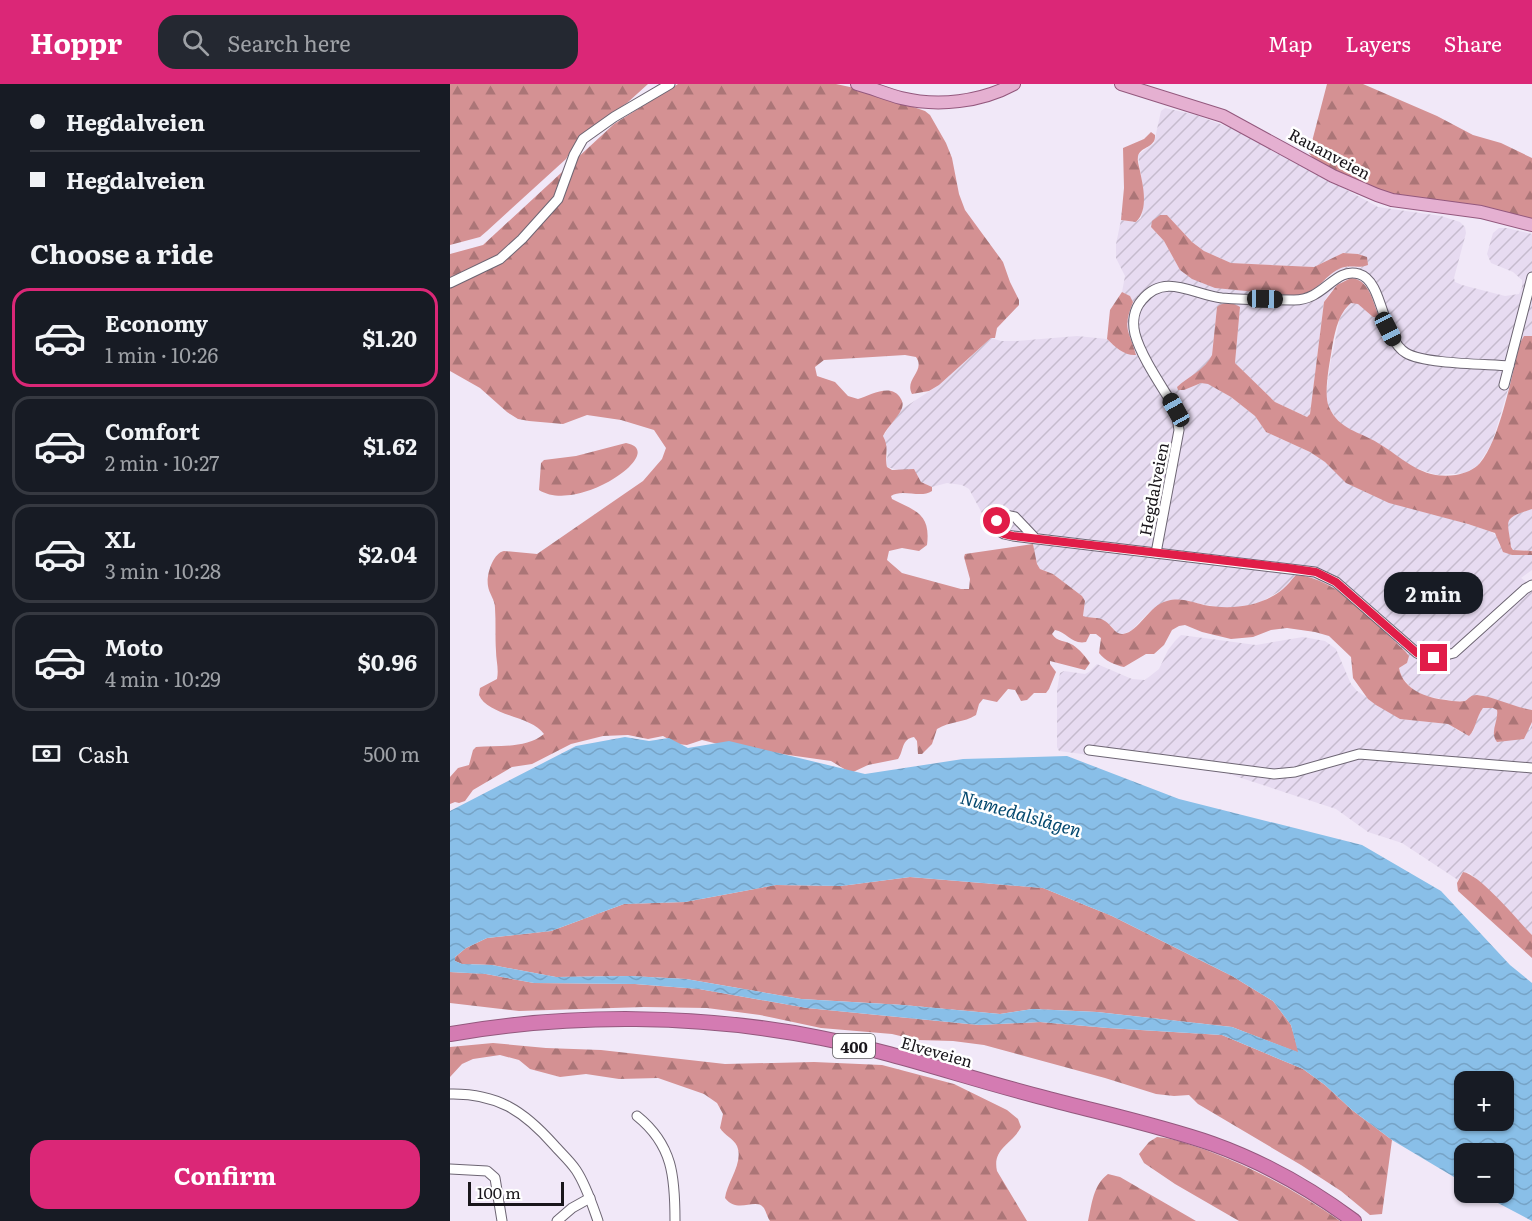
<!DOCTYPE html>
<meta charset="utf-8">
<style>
body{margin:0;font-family:Literata,serif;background:#242831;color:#f1f3f6;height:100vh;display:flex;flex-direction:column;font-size:22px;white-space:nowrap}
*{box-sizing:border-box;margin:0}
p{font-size:20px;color:#9ea1a6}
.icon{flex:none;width:33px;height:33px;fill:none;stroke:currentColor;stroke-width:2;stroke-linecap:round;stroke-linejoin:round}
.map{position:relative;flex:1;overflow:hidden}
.side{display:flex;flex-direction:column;background:#171b24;width:450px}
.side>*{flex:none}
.guide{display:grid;align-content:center;height:132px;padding:0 30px;background:#171b24}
.controls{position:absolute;left:1004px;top:987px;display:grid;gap:12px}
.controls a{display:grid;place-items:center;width:60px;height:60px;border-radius:12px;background:#171b24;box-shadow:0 2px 4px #0004;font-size:30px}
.scale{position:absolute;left:18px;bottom:15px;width:96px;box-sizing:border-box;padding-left:6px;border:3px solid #19161b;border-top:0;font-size:16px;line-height:21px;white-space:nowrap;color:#19161b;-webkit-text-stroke:4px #fff;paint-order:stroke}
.end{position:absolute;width:27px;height:27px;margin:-14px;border:8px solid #e11d48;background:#fff;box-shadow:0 0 0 3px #fff}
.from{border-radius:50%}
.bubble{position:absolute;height:42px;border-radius:18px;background:#171b24;box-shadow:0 2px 4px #0004;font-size:20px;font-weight:700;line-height:42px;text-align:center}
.car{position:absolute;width:18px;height:36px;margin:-18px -9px;border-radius:8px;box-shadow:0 0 4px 2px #0007;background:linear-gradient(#222 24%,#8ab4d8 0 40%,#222 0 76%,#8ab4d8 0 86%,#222 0)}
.guide b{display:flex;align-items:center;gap:21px;height:57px;font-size:22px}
.guide b+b{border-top:2px solid #363941}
.guide i{width:15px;height:15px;background:#f1f3f6}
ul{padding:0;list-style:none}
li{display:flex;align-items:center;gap:18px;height:99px;margin:0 12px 9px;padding:0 18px;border:3px solid #363941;border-radius:18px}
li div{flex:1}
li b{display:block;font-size:22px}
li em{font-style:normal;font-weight:700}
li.selected{border-color:#db2777}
li>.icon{width:54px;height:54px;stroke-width:1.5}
h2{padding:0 30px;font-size:27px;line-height:72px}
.pay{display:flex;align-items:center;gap:15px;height:66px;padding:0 30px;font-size:22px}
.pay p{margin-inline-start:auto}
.action{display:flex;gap:12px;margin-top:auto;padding:12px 30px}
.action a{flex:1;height:69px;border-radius:18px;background:#db2777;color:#fff;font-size:24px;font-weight:700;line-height:69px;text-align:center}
header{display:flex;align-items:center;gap:36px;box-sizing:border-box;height:84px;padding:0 30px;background:#db2777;color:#fff}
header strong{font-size:28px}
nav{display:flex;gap:33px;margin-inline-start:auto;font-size:21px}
.search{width:420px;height:54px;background:#242831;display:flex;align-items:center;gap:15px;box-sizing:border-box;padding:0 21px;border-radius:18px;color:#9ea1a6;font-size:22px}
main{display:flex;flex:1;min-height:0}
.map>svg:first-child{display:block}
</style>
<header>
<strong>Hoppr</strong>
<div class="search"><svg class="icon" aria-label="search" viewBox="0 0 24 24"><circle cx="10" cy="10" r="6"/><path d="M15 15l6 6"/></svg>Search here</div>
<nav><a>Map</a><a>Layers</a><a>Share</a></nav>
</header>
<main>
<section class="side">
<div class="guide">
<b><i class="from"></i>Hegdalveien</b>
<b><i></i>Hegdalveien</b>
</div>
<h2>Choose a ride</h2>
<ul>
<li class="selected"><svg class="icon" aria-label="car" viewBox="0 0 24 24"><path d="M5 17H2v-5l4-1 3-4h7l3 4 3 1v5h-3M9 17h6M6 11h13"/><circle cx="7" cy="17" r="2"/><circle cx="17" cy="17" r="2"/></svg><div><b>Economy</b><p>1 min · 10:26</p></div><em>$1.20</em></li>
<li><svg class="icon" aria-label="car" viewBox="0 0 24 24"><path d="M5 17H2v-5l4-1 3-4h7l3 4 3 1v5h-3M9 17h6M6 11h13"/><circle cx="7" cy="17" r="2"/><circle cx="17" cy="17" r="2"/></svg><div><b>Comfort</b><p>2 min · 10:27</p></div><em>$1.62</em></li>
<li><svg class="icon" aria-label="car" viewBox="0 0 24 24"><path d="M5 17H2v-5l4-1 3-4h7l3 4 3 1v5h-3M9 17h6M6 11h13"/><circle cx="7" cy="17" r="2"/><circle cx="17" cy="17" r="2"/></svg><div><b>XL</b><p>3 min · 10:28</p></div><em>$2.04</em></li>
<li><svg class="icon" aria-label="car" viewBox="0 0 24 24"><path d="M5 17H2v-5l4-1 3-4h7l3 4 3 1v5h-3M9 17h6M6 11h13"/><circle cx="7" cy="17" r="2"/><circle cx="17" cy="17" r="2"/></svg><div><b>Moto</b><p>4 min · 10:29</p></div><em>$0.96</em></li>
</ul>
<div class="pay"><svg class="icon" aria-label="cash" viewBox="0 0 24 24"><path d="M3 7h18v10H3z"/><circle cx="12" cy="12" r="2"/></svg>Cash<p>500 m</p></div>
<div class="action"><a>Confirm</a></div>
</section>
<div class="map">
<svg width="1082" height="1137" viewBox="0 0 1082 1137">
<defs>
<pattern id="industrial-furrows" width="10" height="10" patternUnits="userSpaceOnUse" patternTransform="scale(1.5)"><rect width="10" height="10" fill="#e7dbf1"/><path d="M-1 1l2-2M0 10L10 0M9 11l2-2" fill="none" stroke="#c6bbce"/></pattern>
<pattern id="forest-firs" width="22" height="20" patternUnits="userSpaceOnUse" patternTransform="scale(1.5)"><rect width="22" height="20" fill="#d49193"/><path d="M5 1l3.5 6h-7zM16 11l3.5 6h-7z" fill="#ab7577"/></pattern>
<pattern id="water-waves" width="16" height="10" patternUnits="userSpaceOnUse" patternTransform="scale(1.5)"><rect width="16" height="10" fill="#89bfe8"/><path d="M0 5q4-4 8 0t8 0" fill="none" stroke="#76a3c6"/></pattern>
</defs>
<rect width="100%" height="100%" fill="#f1e8f8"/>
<g fill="url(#industrial-furrows)" fill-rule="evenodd">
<path d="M 715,24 L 746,31 L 789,47 L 928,123 L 991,132 L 1010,138 L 1015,143 L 1016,149 L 1004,194 L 1005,198 L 1012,201 L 1055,212 L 1069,210 L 1072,203 L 1072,196 L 1063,188 L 1041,179 L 1037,170 L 1043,149 L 1049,144 L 1057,144 L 1082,150 L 1082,252 L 1059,302 L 1042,359 L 1028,381 L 1016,389 L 987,391 L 962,383 L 931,361 L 892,342 L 878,323 L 876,312 L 880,281 L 890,233 L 901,219 L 908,219 L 923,233 L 928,230 L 916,201 L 911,197 L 894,196 L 879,209 L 874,218 L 860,330 L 857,333 L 825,318 L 785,279 L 790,223 L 767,223 L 762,271 L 759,277 L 752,285 L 727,303 L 734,306 L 751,299 L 758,299 L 781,313 L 805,332 L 816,348 L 860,368 L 875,378 L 897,399 L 920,410 L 1040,447 L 1048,453 L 1049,461 L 1062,471 L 1082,471 L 1082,486 L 1071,494 L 1078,499 L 1082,497 L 1082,626 L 1071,624 L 1029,611 L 1015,617 L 1004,617 L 975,612 L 964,607 L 950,591 L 949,584 L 957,579 L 929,544 L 891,509 L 877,499 L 854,492 L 840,497 L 835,504 L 811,518 L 793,523 L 768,523 L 730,516 L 717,517 L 698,529 L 682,546 L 673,550 L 667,549 L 660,541 L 645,533 L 636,534 L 633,532 L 635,517 L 632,512 L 603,490 L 590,485 L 587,480 L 583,460 L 553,455 L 546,451 L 540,444 L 519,405 L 512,401 L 497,399 L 482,403 L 471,398 L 467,391 L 437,383 L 436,378 L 438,370 L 433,352 L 452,325 L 489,301 L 541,254 L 551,257 L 567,257 L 627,252 L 657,255 L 662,260 L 684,264 L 677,249 L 676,239 L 683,218 L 680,212 L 672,208 L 675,192 L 666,174 L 666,160 L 671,136 L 686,138 L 691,134 L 693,125 L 693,105 L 688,71 L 704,59 L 711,27 ZM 717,131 L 742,158 L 754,167 L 781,179 L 864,183 L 893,169 L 908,170 L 917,173 L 911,184 L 896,183 L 888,185 L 875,197 L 730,186 L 714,157 L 701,143 Z"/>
<path d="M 1082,425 L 1082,467 L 1064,466 L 1061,463 L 1057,439 L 1059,434 L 1066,430 Z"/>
<path d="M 731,551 L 806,561 L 853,553 L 875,557 L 886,565 L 901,600 L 907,607 L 950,635 L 998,640 L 1012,649 L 1023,648 L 1028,631 L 1033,624 L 1043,624 L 1047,626 L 1048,631 L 1080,646 L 1082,638 L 1082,851 L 1020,789 L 1013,788 L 1008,796 L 952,759 L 918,748 L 886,725 L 776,689 L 609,667 L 607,663 L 607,606 L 610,589 L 614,587 L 635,590 L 639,588 L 647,580 L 682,595 L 695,596 L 709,585 L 718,566 L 725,557 Z"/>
</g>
<g fill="url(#forest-firs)">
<path d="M 0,0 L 198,0 L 177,19 L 138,46 L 130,53 L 116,75 L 37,147 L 30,153 L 0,161 Z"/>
<path d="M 228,0 L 386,0 L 414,6 L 475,27 L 480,31 L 496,59 L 502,74 L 509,110 L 515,126 L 553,178 L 560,198 L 569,216 L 569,221 L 547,244 L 545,254 L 541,254 L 489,301 L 479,307 L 462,310 C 454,295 476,287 466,273 L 455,271 L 374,276 L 365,283 L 367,292 L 385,298 L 398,312 L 408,315 C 421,311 442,298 451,315 C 453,319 453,320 452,324 C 448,334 438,342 433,352 C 440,365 434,371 437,383 L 442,386 L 464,385 L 471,398 L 482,403 L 482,407 C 470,415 453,404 441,412 L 442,415 C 465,427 481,429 477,461 L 469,467 L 452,464 L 439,467 L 437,476 L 452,489 L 511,505 L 519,505 L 520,495 L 514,473 L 515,470 L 583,460 L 587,480 L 590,485 L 603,490 L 632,512 L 635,517 L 633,532 C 640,535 648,532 655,537 C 661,540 665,551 673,550 C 689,548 699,521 717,517 C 730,513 742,518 754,521 C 781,526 811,523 833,505 C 838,501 841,496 846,491 C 889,494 924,539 955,567 L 959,572 L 957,579 L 949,584 C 953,606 977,614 996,616 C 1001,617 1010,618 1015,617 C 1020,614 1020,611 1027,611 C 1046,613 1063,623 1082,626 L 1082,638 L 1074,655 L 1047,658 C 1039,648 1049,637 1047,626 L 1043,624 L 1033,624 C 1026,633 1026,645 1019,652 L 998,640 L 950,635 L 926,621 L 918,615 L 903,594 L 901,573 L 879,552 L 865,548 L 837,544 L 821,546 L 803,553 L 781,555 L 752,548 L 735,541 L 729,542 L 722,546 L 714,561 L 704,570 L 696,570 L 674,583 C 665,581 655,577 649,569 L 651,554 L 646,550 L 640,550 L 636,558 C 622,561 617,548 605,546 L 602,550 C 607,558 615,556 623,561 C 629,565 636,573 640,579 L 635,586 L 600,577 L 600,580 L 606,588 L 599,605 L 596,609 L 584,609 L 577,616 L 571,617 L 565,606 L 558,605 L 547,618 L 533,615 L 529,620 L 526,631 C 514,639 500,637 487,645 L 482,660 L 472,670 L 468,670 L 467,657 L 464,653 C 451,655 454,667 448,675 L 418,681 L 401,689 L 381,677 L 276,662 L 252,656 L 237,661 L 227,660 L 213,652 L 198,655 L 178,651 L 153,652 L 121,660 L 82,680 L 62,683 L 23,706 L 15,717 L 9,719 L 5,718 L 0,720 L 0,693 L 8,684 L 19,681 L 23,666 L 26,663 C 48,661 76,665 94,650 C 82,632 38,632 29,611 L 30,604 L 47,595 C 49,585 46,576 46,567 C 45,552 46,538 45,524 C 45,515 39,510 38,502 C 36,491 43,469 54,467 L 87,470 L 193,397 L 212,375 L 216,364 L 204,346 L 171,336 L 137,331 L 113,340 L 79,337 L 68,335 L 57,328 L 30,304 L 0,287 L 0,170 L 33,161 L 164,40 Z"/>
<path d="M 877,0 L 913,0 L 987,32 L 1023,51 L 1051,59 L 1082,74 L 1082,135 C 1014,124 942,119 881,85 C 873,81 864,77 859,69 Z"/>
<path d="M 701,48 L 705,51 C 706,64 691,62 688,72 C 687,77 689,82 690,87 C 693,102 699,126 686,138 L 671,136 L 674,104 L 673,64 L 694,55 Z"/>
<path d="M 710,131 L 717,131 L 742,158 L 754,167 L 781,179 L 864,183 L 893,169 L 908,170 L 917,173 L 918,181 C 909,185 898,180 889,185 C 873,193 870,207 847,212 L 765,204 L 742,195 L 730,186 L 714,157 L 701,143 L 702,137 Z"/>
<path d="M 901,194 C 919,196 922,215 928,230 L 928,233 L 923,233 L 908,220 L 901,219 C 888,230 885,248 882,264 C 880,278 873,310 879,323 C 889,346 909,347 928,359 C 955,375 971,396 1006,391 C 1015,389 1024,386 1030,379 C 1050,356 1062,290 1070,259 L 1074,252 L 1082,252 L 1082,425 C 1051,435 1058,435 1061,463 L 1063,466 L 1082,467 L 1082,471 L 1062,471 L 1053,468 L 1045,449 L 1018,440 L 939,419 L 896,399 L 875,378 L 860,368 L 816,348 L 805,332 L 781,313 L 758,300 L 751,299 L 734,306 L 728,306 L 727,303 C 739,292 755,286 762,271 L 767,223 C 772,217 785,219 790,223 L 785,279 L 825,318 L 857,333 L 860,330 L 874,218 L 887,201 Z"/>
<path d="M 672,208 L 680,212 L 683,218 C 672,246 679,245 686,271 C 675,272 665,263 657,255 L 660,226 Z"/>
<path d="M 176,359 C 220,367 128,431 89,406 L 91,379 L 94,376 L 126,372 Z"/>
<path d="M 1013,788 C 1031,791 1067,836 1082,851 L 1082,874 L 1008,807 L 1007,799 Z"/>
<path d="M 460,793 L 593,804 L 662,832 L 782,892 L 823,917 L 841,941 L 849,969 L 782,943 L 647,928 L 583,925 L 550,930 L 453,921 L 351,915 L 236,895 L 180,892 L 106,893 L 42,881 L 12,880 L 5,877 L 5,873 L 16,864 L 37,854 L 101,847 L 174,820 L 235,818 L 326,801 L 391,802 Z"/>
<path d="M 0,888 L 36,890 L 84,899 L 185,900 L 249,905 L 357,924 L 529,941 L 590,938 L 658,944 L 772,951 L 853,985 L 875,1001 L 902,1026 L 942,1056 L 932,1130 L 920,1131 L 891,1107 L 851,1081 L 748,1020 L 739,1011 L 724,1012 L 706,1010 L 655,994 L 534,961 L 503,957 L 467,956 L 442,950 L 371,944 L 310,931 L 257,924 L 194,923 L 69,927 L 0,919 Z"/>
<path d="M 43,959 L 96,964 L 151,966 L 275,980 L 364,978 L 432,981 L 504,1000 L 557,1026 L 568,1035 L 571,1043 C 562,1061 542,1064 547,1087 L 577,1137 L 320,1137 C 317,1133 316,1126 313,1123 C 305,1114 287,1130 275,1114 C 277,1098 294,1079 287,1062 C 284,1055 274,1051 270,1044 L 273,1030 L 267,1019 L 254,1010 L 208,994 L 169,995 L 136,990 L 110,993 L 80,985 L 69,976 L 50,971 L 23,975 L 12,980 L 0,993 L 0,963 Z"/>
<path d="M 707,1053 C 724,1054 740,1061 756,1066 C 804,1084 849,1108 890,1137 L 789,1137 L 725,1100 L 694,1079 L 689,1070 L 699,1058 Z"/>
<path d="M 658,1090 L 670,1093 L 746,1137 L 638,1137 C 642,1120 643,1101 658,1090 Z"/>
</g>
<path fill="url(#water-waves)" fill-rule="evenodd" d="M 175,653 L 199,657 L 219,654 L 238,664 L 279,657 L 415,690 L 513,675 L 617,672 L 729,715 L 912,761 L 991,807 L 1060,881 L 1082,899 L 1082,1137 L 1029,1109 L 1053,1108 L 1053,1070 L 1014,1070 L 1014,1099 L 942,1056 L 902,1026 L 875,1001 L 853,985 L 772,951 L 658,944 L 590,938 L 529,941 L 357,924 L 249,905 L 185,900 L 84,899 L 36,890 L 0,888 L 0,727 L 126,662 ZM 460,793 L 593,804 L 662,832 L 782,892 L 823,917 L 841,941 L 848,968 L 782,943 L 647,928 L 583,925 L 550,930 L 453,921 L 351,915 L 236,895 L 180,892 L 106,893 L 42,881 L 12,880 L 5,877 L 5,873 L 16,864 L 37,854 L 101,847 L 174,820 L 235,818 L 326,801 L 391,802 ZM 1014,998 L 1053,998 L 1053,1036 L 1014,1036 Z"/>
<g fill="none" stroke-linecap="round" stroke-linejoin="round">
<g stroke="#6d6573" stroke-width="11">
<g id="minor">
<path d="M 0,199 L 50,175 L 72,155 L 108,115 L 124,71 L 133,55 L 164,33 L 220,0"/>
<path d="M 1054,301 L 1082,193"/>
<path d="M 585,454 L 565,433 L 555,431 L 549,433 L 547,437 L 549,447 L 554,450 L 563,452 L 865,488 L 886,498 L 967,569 L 976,574 L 984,574 L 1004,569 L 1075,505 L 1082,501"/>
<path d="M 706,469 L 729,346 L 726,326 C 713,304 691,273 685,250 C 682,238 684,225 692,216 C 715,188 744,211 772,214 C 796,216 821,216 844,216 C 875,216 884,183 909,190 C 934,197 931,254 956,269 C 974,280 1035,280 1059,282"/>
<path d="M 639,666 L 824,690 L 845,688 L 909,670 L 1082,684"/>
<path d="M 0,1010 C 47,1009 74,1027 104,1061 C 111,1069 120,1077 126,1086 C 136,1101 142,1120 148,1137"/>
<path d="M 187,1032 C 223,1061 225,1093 225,1137"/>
<path d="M 0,1085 L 37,1087 L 45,1094 L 52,1137"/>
<path d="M 107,1137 L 122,1124 L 140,1114"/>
</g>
</g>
<g stroke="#93587d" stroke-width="14">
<g id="major">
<path d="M 407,0 C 422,4 436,10 451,14 C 488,23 531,18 564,0"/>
<path d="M 671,0 L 773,32 L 883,92 L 927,111 L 942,116 L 1031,128 L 1082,141"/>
</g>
</g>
<g stroke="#93587d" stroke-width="16">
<path id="highway" d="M 0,950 C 122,929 250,930 371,954 C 447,969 520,995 595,1014 C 651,1029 708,1041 763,1060 C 813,1078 861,1105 904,1137"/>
</g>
<use href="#minor" stroke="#fff" stroke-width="9"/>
<use href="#major" stroke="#e5b0d1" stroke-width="12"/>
<use href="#highway" stroke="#d47bb2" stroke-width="14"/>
</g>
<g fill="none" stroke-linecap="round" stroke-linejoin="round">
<path stroke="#e11d48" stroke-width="8" d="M 547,437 L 549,447 L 554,450 L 563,452 L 838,484 L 866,488 L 886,498 L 967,569 L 976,574 L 984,574"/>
</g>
<g text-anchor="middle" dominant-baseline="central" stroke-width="5" stroke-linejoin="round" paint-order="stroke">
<rect fill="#fff" stroke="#5e5c5f" stroke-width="1.5" x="383" y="950" width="42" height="24" rx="4.5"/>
<g font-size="15" font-weight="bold" fill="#19161b">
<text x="404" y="962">400</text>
</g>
<g font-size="16" fill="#19161b" stroke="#fff">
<text transform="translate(880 69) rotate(28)">Rauanveien</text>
<text transform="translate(703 405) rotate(-79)">Hegdalveien</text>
<text transform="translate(487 967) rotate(16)">Elveveien</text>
</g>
<g font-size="18" font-style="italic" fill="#05496f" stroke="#fff">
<text transform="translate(571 729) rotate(16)">Numedalslågen</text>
</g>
</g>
</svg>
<div class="controls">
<a>+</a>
<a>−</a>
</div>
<div class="scale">100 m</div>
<i class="end from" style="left:547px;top:437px"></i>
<i class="end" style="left:984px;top:574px"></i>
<div class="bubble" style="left:934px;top:488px;width:99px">2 min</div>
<i class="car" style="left:815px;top:215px;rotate:91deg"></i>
<i class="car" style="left:938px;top:245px;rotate:153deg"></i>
<i class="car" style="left:726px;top:326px;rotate:331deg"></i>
</div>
</main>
